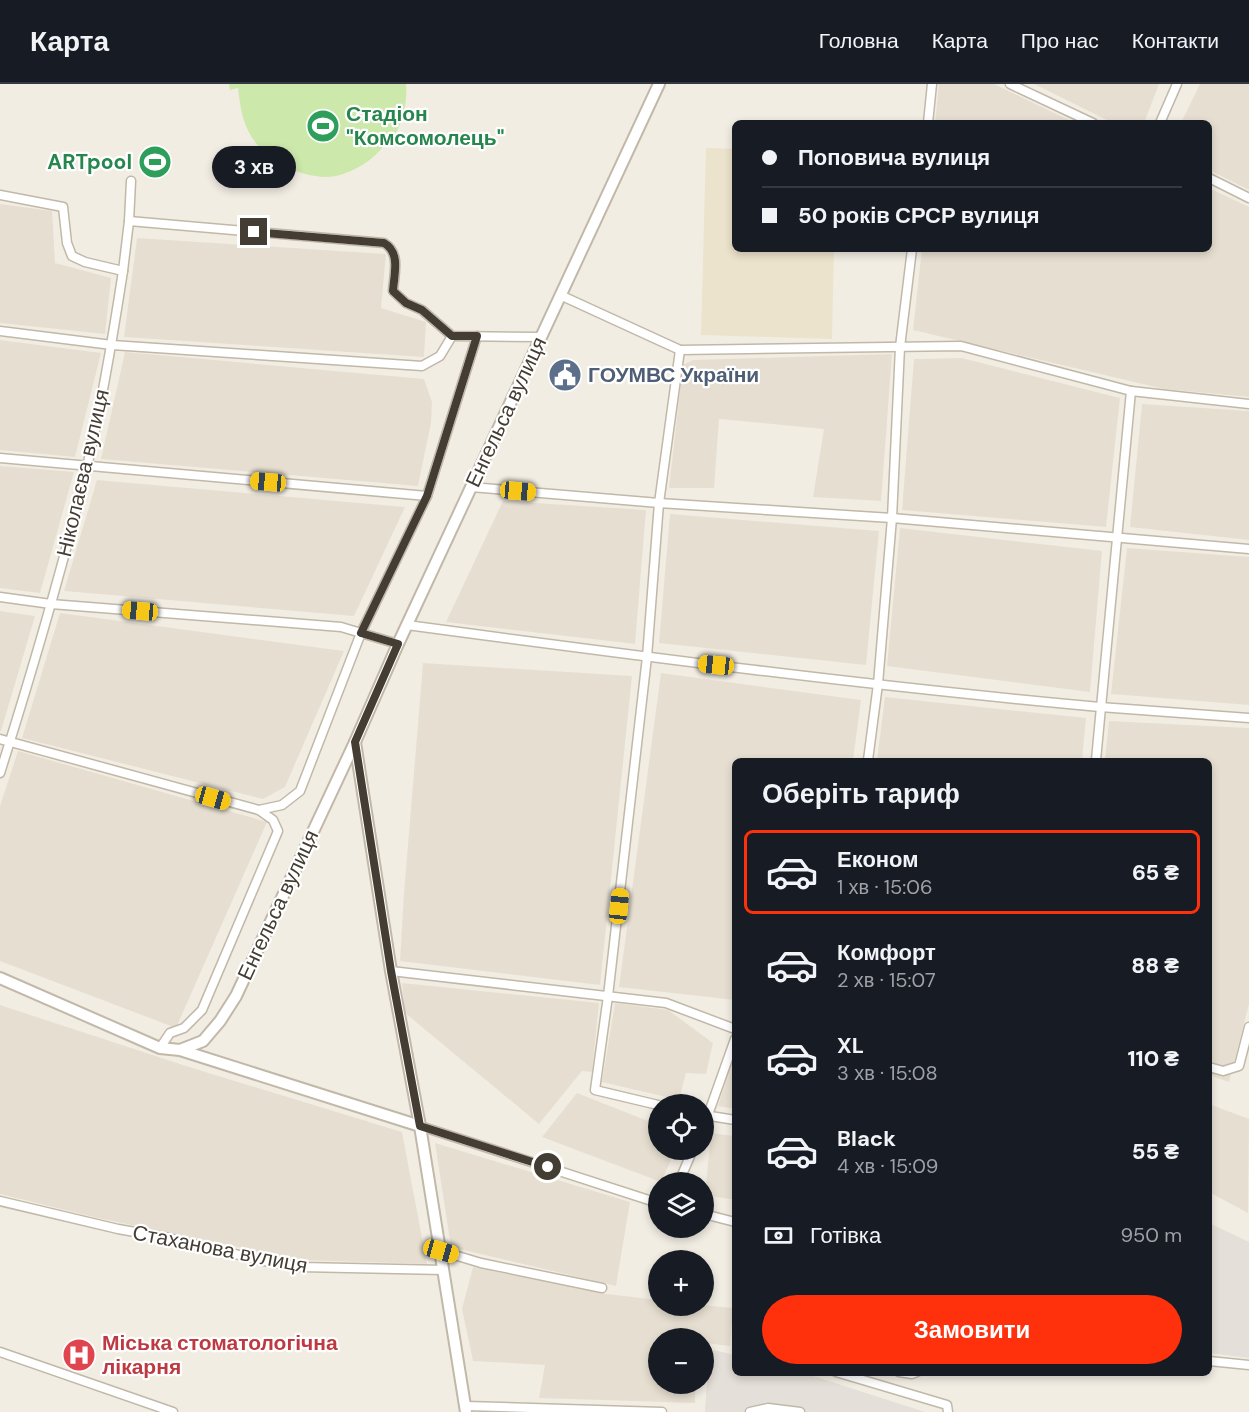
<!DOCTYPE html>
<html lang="uk">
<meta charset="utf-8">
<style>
body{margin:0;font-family:"DM Sans",sans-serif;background:#242831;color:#f1f3f6;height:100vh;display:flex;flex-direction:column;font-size:22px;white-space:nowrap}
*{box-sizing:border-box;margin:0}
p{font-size:20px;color:#9ea1a6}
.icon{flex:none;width:33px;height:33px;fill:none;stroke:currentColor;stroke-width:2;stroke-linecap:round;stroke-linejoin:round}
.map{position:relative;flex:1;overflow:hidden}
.drawer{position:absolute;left:732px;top:674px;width:480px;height:618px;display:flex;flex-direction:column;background:#171b24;border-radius:9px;box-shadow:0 3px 9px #0003}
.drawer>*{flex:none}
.banner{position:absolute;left:732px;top:36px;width:480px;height:132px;border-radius:9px;box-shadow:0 3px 9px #0003;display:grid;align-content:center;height:132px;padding:0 30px;background:#171b24}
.buttons{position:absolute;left:648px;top:1010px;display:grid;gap:12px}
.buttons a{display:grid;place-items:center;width:66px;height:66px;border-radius:50%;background:#171b24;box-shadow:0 3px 9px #0003;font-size:30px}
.end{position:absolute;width:27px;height:27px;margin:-14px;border:8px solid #443d33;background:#fff;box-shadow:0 0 0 3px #fff}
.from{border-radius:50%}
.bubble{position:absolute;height:42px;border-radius:21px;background:#171b24;box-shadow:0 3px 9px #0003;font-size:20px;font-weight:800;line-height:42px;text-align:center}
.car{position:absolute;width:18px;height:36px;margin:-18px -9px;border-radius:8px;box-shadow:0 0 4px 2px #0007;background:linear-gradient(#f5c518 24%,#345 0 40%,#f5c518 0 76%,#345 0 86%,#f5c518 0)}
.banner b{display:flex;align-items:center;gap:21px;height:57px;font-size:22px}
.banner b+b{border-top:2px solid #363941}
.banner i{width:15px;height:15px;background:#f1f3f6}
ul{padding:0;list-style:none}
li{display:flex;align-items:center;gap:18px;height:84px;margin:0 12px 9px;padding:0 18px;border:3px solid transparent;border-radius:9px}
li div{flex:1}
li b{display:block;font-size:22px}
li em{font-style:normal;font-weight:800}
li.current{border-color:#ff310d}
li>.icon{width:54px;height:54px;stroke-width:1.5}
h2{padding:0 30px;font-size:27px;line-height:72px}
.pay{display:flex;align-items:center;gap:15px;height:66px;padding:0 30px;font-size:22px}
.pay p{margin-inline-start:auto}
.button{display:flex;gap:12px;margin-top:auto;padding:12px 30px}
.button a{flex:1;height:69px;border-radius:36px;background:#ff310d;color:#fff;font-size:24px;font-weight:800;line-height:69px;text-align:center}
header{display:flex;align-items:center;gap:36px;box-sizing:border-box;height:84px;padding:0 30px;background:#171b24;border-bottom:2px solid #363941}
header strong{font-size:28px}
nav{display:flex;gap:33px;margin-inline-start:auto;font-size:21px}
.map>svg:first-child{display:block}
</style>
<header>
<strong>Карта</strong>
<nav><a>Головна</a><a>Карта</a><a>Про нас</a><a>Контакти</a></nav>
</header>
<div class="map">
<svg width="1249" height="1328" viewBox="0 0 1249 1328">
<rect width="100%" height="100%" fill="#f2ede3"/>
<g fill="#e6dfd1">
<path d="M 939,0 L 994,0 L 1075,39 L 935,39 Z"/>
<path d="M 1034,0 L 1159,0 L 1144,39 L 1113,39 Z"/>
<path d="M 1200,0 L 1249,0 L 1249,106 L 1209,86 L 1209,39 L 1181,39 Z"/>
<path d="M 1209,104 L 1249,123 L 1249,313 L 1164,305 L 913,246 L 922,165 L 1209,165 Z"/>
<path d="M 0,120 L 52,127 L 55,179 L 111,194 L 105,250 L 0,239 Z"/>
<path d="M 137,154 L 386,170 L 381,224 L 426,238 L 424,273 L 124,253 Z"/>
<path d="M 0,256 L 101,269 L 75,373 L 0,366 Z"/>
<path d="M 125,268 L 424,295 L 432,318 L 431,339 L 418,402 L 101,375 Z"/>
<path d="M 892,270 L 881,417 L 813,413 L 824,345 L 719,335 L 714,404 L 669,404 L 683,281 L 693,276 Z"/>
<path d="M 962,274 L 1120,314 L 1106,443 L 902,426 L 914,275 Z"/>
<path d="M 1142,320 L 1249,327 L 1249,456 L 1130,443 Z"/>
<path d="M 0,382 L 74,388 L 40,509 L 0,504 Z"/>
<path d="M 97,396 L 405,423 L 354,532 L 64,507 Z"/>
<path d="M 503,417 L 646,426 L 635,560 L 446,538 Z"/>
<path d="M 670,430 L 879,447 L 866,581 L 659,559 Z"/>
<path d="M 900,444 L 1102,467 L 1090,608 L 887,582 Z"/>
<path d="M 1127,464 L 1249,473 L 1249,621 L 1111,610 Z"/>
<path d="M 0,527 L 35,532 L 1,647 L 0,647 Z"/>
<path d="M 60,529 L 344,567 L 285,703 L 263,715 L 22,654 Z"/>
<path d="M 423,579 L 632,592 L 600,901 L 400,877 L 404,809 Z"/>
<path d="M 661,589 L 861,616 L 853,676 L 735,676 L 735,916 L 619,903 Z"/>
<path d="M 885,613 L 1086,634 L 1082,676 L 877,676 Z"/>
<path d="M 1109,637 L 1249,644 L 1249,920 L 1229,998 L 1209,991 L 1209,676 L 1105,676 Z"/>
<path d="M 18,667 L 267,738 L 176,944 L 0,877 L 0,722 Z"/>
<path d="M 402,899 L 599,919 L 592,988 L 582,987 L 539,1040 L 405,929 Z"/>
<path d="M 615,919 L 668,926 L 713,959 L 706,990 L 686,989 L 679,1016 L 602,998 Z"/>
<path d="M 0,921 L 186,982 L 402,1048 L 427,1180 L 300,1176 L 98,1134 L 0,1110 Z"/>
<path d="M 735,969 L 735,1025 L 718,1022 Z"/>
<path d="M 577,1009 L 658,1041 L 658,1065 L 676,1065 L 661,1098 L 542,1053 Z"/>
<path d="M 1209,1020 L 1249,1035 L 1248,1129 L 1209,1108 Z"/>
<path d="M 711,1049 L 735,1052 L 735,1116 L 705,1111 Z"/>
<path d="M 435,1059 L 630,1118 L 616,1202 L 451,1163 Z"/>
<path d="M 473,1183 L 607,1210 L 658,1216 L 658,1221 L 702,1221 L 733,1224 L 730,1262 L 704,1259 L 704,1254 L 658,1254 L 658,1299 L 695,1299 L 695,1319 L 539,1314 L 545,1281 L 473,1277 L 462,1225 Z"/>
</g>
<g fill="#e4dfd8">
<path d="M 1209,1139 L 1249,1158 L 1249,1274 L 1209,1269 Z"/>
<path d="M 709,1265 L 735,1271 L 735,1288 L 804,1289 L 925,1328 L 705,1328 Z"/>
</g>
<path fill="#ece3cc" d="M 706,64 L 735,65 L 735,165 L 834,165 L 832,255 L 701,251 Z"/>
<path fill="#cce8aa" d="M 229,0 L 406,0 C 408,21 401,42 390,60 L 387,58 C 376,73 361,84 343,90 C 313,101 267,79 251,52 C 242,37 240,21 238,4 L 230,6 Z"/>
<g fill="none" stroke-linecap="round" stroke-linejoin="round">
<g stroke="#c1b8a8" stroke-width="11">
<g id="minor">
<path d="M 1010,0 L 1093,39"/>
<path d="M 928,39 L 932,0"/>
<path d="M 1160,39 L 1177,0"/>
<path d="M 1209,94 L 1249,114"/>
<path d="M 0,111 L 63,123 L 67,159 L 72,172 L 85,178 L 123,187 C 113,252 102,318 87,383 C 62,486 32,588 0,689"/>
<path d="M 129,137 L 384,159 C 401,169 394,190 393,207 L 406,219 L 422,226 L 452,252 L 541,253"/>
<path d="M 123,187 L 129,137 L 131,97"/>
<path d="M 560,211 L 680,266 L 961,262 L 1131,307 L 1249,320"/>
<path d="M 0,247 L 112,261 L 422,282 L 440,272 L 452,252"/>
<path d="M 0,374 L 427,412"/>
<path d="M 471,403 L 659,419 L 892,434 L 1249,465"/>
<path d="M 0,513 L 51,520 L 341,543 L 398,560"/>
<path d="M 407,541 C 638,572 868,602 1100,623 C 1150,627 1199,630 1249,634"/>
<path d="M 0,655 L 259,726 L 273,736 L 278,747 L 202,926 L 184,944 L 170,949 L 160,964"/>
<path d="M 868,676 L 878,600 L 892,434 L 900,263 L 912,165"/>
<path d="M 1096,676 L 1131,307"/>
<path d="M 259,726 L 282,721 L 300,707 L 361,549 L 427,412 L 477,252"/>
<path d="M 391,887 L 666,919 L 735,945"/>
<path d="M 1209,983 L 1223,987 L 1239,982 L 1249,943"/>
<path d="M 658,1021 L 595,1006 L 608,912 L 647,573 L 659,419 L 680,266"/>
<path d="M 704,1031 L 735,1036"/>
<path d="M 420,1042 L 658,1119"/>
<path d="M 704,1042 L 735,955"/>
<path d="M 679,1098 L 693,1065"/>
<path d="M 0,1117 L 118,1145 L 169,1154 L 264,1177 L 301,1183 L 444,1186"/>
<path d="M 704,1130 L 735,1138"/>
<path d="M 441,1167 L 481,1179 L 602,1204"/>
<path d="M 0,1268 L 173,1328"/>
<path d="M 1209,1277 L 1249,1281"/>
<path d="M 836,1288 L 947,1321 L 948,1328"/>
<path d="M 899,1288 L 912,1290 L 917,1288"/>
<path d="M 466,1322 L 662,1328"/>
<path d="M 750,1328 L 768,1324 L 800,1328"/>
</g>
</g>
<g stroke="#c1b8a8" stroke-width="14">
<g id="tertiary">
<path d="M 355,658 L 391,887 L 420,1042 L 466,1328"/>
<path d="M 0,894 L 160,964 L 180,966 L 420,1042"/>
<path d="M 180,966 L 203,957 L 220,937 L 236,912 L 355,658 L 398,560 L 659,0"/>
</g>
</g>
<use href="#minor" stroke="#fff" stroke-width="8"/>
<use href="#tertiary" stroke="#fff" stroke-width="10"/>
</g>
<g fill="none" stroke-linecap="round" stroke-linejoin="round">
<path stroke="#443d33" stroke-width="8" d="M 254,148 L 384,159 C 401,169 394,190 393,207 L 406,219 L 422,226 L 452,252 L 477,252 L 427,412 L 361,549 L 398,560 L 355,658 L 391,887 L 420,1042 L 548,1083"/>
</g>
<defs>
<g id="stadium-disc" transform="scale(1.725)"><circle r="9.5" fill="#2e9e5b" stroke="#fff"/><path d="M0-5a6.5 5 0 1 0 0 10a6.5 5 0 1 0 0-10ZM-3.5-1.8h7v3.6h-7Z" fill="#fff"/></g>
<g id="civic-disc" transform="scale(1.725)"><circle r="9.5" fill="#5c6f8a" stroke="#fff"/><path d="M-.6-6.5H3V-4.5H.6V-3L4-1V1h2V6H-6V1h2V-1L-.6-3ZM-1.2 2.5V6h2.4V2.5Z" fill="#fff"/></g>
<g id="hospital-disc" transform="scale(1.725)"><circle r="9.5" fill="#e0444e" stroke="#fff"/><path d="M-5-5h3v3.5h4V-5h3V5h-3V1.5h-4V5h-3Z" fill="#fff"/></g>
</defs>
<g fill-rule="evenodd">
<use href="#stadium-disc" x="323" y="42"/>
<use href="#stadium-disc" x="155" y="78"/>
<use href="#civic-disc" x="565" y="291"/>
<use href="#hospital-disc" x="79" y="1271"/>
</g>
<g text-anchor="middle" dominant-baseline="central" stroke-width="4.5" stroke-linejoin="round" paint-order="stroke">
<g font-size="21" font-weight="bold" fill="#27864d" stroke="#fff" text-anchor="start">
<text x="346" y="30">Стадіон<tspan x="346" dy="24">"Комсомолець"</tspan></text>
<text x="132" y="78" text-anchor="end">ARTpool</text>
</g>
<g font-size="21" font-weight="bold" fill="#4e5e75" stroke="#fff" text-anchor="start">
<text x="588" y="291">ГОУМВС України</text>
</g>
<g font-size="21" fill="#443d33" stroke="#fff">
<text transform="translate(506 328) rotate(-65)">Енгельса вулиця</text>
<text transform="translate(83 389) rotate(-77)">Ніколаєва вулиця</text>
<text transform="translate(278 821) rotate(-65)">Енгельса вулиця</text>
<text transform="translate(220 1165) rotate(11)">Стаханова вулиця</text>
</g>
<g font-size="21" font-weight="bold" fill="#be3a42" stroke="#fff" text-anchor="start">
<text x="102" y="1259">Міська стоматологічна<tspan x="102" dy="24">лікарня</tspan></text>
</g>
</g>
</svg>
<div class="buttons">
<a><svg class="icon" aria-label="locate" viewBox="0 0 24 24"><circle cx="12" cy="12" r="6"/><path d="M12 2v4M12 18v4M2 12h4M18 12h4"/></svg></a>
<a><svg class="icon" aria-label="layers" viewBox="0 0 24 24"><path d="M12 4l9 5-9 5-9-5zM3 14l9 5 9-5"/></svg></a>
<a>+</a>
<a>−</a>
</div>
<i class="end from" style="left:548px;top:1083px"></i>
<i class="end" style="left:254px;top:148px"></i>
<div class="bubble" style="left:212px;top:62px;width:84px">3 хв</div>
<i class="car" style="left:268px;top:398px;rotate:275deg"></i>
<i class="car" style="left:518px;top:407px;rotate:95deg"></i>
<i class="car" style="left:140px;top:527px;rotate:275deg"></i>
<i class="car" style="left:716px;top:581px;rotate:276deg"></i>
<i class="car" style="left:213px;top:714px;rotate:106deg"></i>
<i class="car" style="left:619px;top:822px;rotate:6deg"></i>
<i class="car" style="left:441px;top:1167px;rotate:106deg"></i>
<div class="banner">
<b><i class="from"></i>Поповича вулиця</b>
<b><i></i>50 років СРСР вулиця</b>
</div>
<section class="drawer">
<h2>Оберіть тариф</h2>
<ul>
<li class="current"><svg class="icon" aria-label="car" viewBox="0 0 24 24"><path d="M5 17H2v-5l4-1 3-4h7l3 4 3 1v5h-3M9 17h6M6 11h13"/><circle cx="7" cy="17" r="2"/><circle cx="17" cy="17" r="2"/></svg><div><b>Економ</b><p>1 хв · 15:06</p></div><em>65 ₴</em></li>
<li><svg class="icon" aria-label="car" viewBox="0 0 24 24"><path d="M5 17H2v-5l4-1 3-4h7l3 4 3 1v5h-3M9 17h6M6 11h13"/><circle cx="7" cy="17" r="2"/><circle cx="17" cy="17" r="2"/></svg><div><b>Комфорт</b><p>2 хв · 15:07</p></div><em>88 ₴</em></li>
<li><svg class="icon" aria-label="car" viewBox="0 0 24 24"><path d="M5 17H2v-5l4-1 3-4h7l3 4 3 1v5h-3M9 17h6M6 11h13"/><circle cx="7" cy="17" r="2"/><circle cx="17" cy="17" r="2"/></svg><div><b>XL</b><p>3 хв · 15:08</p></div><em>110 ₴</em></li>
<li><svg class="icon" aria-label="car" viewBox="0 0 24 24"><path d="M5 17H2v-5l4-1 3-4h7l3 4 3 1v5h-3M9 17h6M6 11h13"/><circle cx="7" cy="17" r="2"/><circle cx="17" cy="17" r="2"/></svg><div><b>Black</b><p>4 хв · 15:09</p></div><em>55 ₴</em></li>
</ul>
<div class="pay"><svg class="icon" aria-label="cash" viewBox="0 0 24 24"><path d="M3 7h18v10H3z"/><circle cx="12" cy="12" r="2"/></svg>Готівка<p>950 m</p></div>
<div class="button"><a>Замовити</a></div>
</section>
</div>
